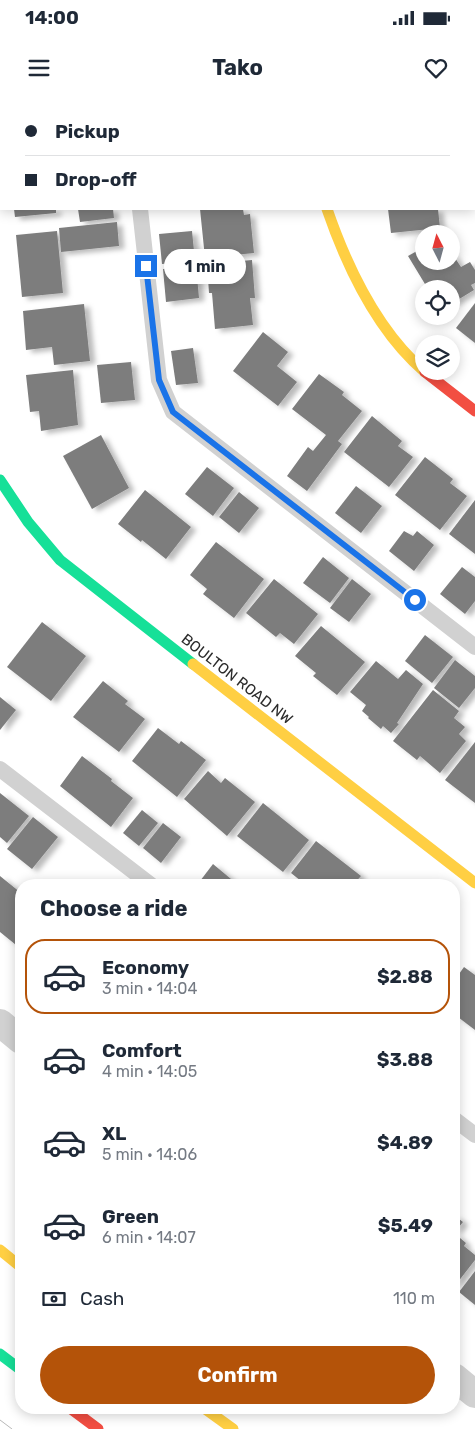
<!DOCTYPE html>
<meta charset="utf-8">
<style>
body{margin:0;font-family:Rubik,sans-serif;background:#f2f2f3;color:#1f2937;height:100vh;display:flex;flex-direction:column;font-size:19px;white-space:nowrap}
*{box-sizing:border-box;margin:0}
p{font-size:16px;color:#747a83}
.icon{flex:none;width:28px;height:28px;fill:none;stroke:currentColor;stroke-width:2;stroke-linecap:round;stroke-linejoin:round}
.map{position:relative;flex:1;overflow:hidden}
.details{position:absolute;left:15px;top:779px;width:445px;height:535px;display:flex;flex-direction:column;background:#fff;border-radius:20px;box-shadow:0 2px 12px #0003}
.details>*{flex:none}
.top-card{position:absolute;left:0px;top:0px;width:475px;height:110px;box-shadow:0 2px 12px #0003;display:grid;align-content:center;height:110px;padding:0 25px;background:#fff}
.needle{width:32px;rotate:354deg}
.fabs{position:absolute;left:415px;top:125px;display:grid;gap:10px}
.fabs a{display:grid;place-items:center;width:45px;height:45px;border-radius:50%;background:#fff;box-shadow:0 2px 12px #0003;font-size:25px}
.end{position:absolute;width:22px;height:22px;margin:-11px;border:6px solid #1a73e8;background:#fff;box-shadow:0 0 0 2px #fff}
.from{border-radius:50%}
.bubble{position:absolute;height:35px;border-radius:18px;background:#fff;box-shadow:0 2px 12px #0003;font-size:16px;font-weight:700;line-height:35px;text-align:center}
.top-card b{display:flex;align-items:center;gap:18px;height:48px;font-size:19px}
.top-card b+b{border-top:1px solid #e0e1e3}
.top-card i{width:12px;height:12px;background:#1f2937}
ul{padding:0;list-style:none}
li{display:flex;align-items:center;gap:15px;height:75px;margin:0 10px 8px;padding:0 15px;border:2px solid transparent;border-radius:20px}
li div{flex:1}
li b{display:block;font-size:19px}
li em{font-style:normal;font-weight:700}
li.active{border-color:#b45309}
li>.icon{width:45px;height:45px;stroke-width:1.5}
h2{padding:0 25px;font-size:22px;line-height:60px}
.pay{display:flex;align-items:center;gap:12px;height:55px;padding:0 25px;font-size:19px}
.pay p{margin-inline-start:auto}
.cta{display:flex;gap:10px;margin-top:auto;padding:10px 25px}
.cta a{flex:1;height:58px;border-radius:30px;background:#b45309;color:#fff;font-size:20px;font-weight:700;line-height:58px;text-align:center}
.status{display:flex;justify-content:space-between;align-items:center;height:35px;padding:0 25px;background:#fff;direction:ltr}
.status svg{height:14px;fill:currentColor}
header{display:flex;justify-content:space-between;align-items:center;height:65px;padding:0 25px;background:#fff;font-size:22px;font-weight:700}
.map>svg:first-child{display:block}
</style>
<div class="status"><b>14:00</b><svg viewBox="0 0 49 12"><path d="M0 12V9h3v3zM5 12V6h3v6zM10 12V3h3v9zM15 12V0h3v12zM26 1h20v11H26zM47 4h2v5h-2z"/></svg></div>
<header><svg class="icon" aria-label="menu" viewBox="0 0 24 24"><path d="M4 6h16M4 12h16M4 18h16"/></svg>Tako<svg class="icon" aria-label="heart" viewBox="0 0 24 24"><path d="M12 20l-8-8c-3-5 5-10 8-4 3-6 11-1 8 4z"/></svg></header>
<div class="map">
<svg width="475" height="1329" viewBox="0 0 475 1329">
<defs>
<filter id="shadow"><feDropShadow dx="5.5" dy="3" stdDeviation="2.5" flood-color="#0004"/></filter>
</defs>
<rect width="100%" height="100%" fill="#fff"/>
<g fill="#7d7d7d" filter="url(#shadow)">
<path d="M 14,109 L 56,109 L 56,113 L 15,117 Z"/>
<path d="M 78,109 L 113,109 L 114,118 L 80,122 Z"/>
<path d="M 200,109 L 243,109 L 244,115 L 250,114 L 254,153 L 205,158 Z"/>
<path d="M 388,109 L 438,109 L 440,128 L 391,133 Z"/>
<path d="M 117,122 L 119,146 L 61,152 L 59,128 Z"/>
<path d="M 57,131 L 63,193 L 22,197 L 16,135 Z"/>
<path d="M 192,131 L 195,161 L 162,164 L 159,134 Z"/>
<path d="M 424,147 L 424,161 L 451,161 L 451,152 L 461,167 L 470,162 L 475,170 L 475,183 L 471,185 L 474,190 L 451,204 L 451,189 L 428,189 L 408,156 Z"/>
<path d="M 252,160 L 255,198 L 250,198 L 253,225 L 215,229 L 212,193 L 209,193 L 207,164 Z"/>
<path d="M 196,166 L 199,198 L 166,202 L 163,169 Z"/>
<path d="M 475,203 L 475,243 L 456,228 Z"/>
<path d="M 84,204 L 90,261 L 54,265 L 52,247 L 26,250 L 23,211 Z"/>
<path d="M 263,232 L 288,252 L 277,266 L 297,282 L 278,306 L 233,271 Z"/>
<path d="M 193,248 L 198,283 L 176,285 L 171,251 Z"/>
<path d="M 131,262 L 135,300 L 101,303 L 97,265 Z"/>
<path d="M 73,270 L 78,325 L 41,331 L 39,311 L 30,312 L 26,275 Z"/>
<path d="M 319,274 L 344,292 L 342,295 L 362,311 L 338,341 L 342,344 L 307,391 L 287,376 L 308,347 L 313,351 L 326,335 L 292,309 Z"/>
<path d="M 372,316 L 402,341 L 398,346 L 413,357 L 389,387 L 344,352 Z"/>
<path d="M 101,335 L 129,388 L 92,409 L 63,356 Z"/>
<path d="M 425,357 L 453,379 L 450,383 L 467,396 L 440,430 L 395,395 Z"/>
<path d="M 207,367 L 234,388 L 213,416 L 185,394 Z"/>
<path d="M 356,386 L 382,406 L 361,433 L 335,413 Z"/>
<path d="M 145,390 L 191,427 L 166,459 L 142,440 L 141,442 L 118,424 Z"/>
<path d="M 239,392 L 259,408 L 239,433 L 219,417 Z"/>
<path d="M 475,400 L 475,454 L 449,434 Z"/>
<path d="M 404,431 L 413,436 L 417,431 L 434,445 L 414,471 L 389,451 Z"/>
<path d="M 216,442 L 264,479 L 234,518 L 203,494 L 207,489 L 190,475 Z"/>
<path d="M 323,457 L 349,478 L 330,503 L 303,483 Z"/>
<path d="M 462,467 L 475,477 L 475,501 L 465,514 L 440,494 Z"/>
<path d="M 274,479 L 318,514 L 294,544 L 280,533 L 276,537 L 246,513 Z"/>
<path d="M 352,479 L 371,494 L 349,522 L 330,508 Z"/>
<path d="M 42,522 L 86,556 L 51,601 L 7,567 Z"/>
<path d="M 321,526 L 365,562 L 337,595 L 313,576 L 316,573 L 295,556 Z"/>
<path d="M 425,535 L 453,557 L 432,583 L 405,561 Z"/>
<path d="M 455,560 L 475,576 L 475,588 L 459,608 L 434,588 Z"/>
<path d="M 376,561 L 398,579 L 406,570 L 423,584 L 397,623 L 399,624 L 391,633 L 383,626 L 381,629 L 368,618 L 369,617 L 362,611 L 366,605 L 350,592 Z"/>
<path d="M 103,581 L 128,601 L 125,604 L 145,619 L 119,652 L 73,617 Z"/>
<path d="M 433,590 L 459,611 L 454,618 L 465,627 L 459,634 L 466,641 L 440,673 L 420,656 L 417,660 L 393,641 Z"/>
<path d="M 0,597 L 16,610 L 0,630 Z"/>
<path d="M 158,628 L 179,644 L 181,641 L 206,660 L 177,697 L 132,661 Z"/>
<path d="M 475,642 L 475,703 L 445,680 Z"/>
<path d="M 82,656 L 112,679 L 111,681 L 133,698 L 111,727 L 60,686 Z"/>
<path d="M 208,671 L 221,683 L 225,678 L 255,702 L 227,736 L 184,699 Z"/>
<path d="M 0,693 L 29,716 L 7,743 L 0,737 Z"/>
<path d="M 263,703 L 309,740 L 283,772 L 237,736 Z"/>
<path d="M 142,710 L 158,723 L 139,746 L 123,733 Z"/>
<path d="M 33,717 L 58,737 L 32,769 L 7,749 Z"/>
<path d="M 163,723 L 181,737 L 161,763 L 143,748 Z"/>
<path d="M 316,741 L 361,776 L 353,785 L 306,785 L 291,773 Z"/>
<path d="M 213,764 L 231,779 L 226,785 L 197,785 Z"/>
<path d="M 0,776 L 21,793 L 21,849 L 0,832 Z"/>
<path d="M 464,867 L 475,875 L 475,930 L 454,914 L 454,881 Z"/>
<path d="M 454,1115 L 463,1122 L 454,1133 L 466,1143 L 464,1146 L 475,1155 L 475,1160 L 454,1187 Z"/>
<path d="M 475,1171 L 475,1205 L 459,1192 Z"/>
</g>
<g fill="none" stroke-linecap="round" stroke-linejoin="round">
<g stroke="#d1d1d1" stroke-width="16">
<path d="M 128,0 L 128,1"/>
<path d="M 140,109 L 159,280 L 173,312 L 475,547"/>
<path d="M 0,669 L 151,785"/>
<path d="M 454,1019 L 475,1035"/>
</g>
<g stroke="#d1d1d1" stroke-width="28">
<path d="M 314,0 L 314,1"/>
<path d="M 0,923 L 21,940"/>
<path d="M 454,1277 L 475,1294"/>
</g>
<g stroke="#16e098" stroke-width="11">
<path d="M 0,380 L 28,422 L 60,460 L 193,564"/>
<path d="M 0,1254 L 21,1270"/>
</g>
<g stroke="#ffcf43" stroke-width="11">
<path d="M 327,109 C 347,167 377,231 425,272"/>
<path d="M 193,564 L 475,783"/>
<path d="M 0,1150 L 21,1167"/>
<path d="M 204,1308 L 233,1329"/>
</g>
<g stroke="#f24e42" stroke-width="11">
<path d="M 425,272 L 475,311"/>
<path d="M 70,1308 L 98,1329"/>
</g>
<path stroke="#b8b8b8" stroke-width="1" d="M 0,1320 L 12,1329"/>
</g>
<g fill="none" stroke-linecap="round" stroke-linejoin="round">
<path stroke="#1a73e8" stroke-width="6" d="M 146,166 L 159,280 L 173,312 L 415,500"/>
</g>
<g text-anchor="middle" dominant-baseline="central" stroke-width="5" stroke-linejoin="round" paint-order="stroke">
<g font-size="15" fill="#2c2c2c" stroke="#fff">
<text transform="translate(237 579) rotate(38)">BOULTON ROAD NW</text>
</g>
</g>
</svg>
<div class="fabs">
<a><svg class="needle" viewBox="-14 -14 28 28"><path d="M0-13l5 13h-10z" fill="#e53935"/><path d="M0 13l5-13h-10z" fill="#747a83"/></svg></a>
<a><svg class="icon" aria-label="locate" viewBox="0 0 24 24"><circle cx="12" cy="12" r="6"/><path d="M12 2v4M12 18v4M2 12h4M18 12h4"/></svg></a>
<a><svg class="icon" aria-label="layers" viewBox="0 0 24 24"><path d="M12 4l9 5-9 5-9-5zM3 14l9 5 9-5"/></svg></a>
</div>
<i class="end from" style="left:415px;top:500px"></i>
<i class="end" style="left:146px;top:166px"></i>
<div class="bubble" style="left:164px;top:149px;width:82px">1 min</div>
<div class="top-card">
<b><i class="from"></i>Pickup</b>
<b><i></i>Drop-off</b>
</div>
<section class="details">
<h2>Choose a ride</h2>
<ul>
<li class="active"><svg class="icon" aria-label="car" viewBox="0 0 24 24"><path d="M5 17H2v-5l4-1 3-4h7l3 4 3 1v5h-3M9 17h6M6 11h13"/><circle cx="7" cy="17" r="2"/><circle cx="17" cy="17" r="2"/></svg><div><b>Economy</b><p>3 min · 14:04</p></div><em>$2.88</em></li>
<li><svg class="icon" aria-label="car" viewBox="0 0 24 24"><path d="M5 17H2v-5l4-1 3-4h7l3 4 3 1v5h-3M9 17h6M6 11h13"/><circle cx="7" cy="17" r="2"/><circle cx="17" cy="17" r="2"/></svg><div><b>Comfort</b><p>4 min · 14:05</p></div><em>$3.88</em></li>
<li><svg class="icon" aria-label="car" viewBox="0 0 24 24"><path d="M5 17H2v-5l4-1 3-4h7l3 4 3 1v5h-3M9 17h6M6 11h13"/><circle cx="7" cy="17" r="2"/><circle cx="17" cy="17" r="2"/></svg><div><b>XL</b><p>5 min · 14:06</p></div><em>$4.89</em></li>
<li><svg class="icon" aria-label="car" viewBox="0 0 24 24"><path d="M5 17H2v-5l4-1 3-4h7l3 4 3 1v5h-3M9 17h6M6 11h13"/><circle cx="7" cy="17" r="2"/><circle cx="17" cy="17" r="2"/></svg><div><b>Green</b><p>6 min · 14:07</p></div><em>$5.49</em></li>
</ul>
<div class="pay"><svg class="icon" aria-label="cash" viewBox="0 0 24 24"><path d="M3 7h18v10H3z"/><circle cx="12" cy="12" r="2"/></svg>Cash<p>110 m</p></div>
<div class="cta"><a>Confirm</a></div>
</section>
</div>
